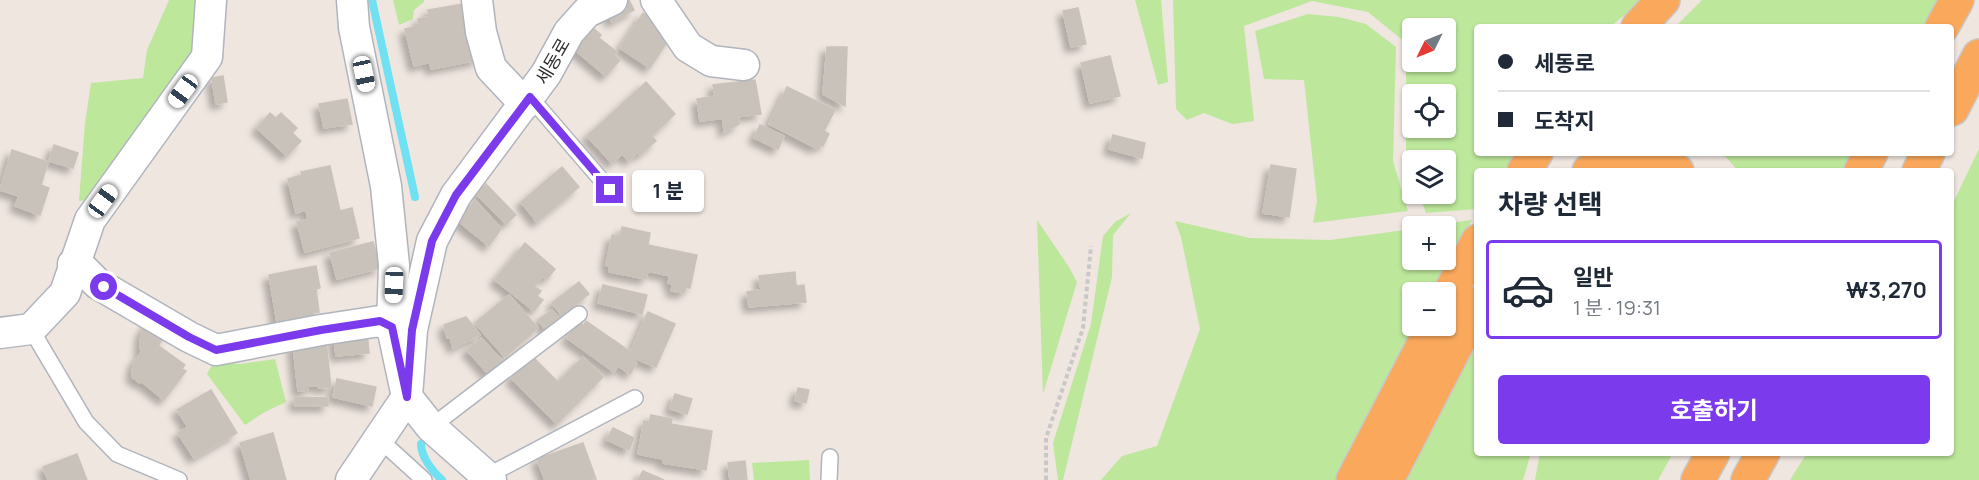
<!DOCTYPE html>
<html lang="ko">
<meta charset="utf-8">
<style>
body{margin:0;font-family:Manrope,"Noto Sans KR",sans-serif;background:#f2f2f3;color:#1f2937;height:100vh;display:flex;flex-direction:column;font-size:22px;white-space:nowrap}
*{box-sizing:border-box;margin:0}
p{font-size:20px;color:#747a83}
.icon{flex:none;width:33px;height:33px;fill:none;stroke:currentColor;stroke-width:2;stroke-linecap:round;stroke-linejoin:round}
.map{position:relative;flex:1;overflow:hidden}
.sheet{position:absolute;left:1474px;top:168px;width:480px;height:288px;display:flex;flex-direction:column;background:#fff;border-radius:6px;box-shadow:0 2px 4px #0004}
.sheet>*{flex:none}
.top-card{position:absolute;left:1474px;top:24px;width:480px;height:132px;border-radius:6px;box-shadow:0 2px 4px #0004;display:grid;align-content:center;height:132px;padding:0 24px;background:#fff}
.needle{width:39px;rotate:227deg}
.tools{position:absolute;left:1402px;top:18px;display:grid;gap:12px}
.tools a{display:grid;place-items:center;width:54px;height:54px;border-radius:6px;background:#fff;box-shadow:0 2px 4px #0004;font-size:30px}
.end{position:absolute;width:27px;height:27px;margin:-14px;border:8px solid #7c3aed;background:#fff;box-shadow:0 0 0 3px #fff}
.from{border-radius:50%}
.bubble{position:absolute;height:42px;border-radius:6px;background:#fff;box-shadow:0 2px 4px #0004;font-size:20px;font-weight:700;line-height:42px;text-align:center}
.car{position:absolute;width:18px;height:36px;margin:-18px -9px;border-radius:8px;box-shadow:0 0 4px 2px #0007;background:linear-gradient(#fff 24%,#345 0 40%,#fff 0 76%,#345 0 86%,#fff 0)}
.top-card b{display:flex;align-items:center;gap:21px;height:57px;font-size:22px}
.top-card b+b{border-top:2px solid #e0e1e3}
.top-card i{width:15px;height:15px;background:#1f2937}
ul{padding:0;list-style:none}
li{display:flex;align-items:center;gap:18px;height:99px;margin:0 12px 9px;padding:0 12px;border:3px solid transparent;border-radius:6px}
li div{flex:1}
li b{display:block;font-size:22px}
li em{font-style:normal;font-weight:700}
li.current{border-color:#7c3aed}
li>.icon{width:54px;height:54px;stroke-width:1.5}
h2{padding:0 24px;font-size:27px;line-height:72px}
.primary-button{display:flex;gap:12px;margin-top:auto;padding:12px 24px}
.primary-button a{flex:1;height:69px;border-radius:6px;background:#7c3aed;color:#fff;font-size:24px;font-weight:700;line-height:69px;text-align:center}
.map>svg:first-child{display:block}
</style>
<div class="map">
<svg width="1979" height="480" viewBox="0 0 1979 480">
<defs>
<filter id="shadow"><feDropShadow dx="-5.5" dy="5.5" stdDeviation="3" flood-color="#0004"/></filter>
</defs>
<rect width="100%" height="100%" fill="#efe6e0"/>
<g fill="#bde79b" fill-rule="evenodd">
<path d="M 169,0 L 200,0 L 197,46 L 88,200 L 79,201 L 85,123 L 91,83 L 143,78 L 147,50 Z"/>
<path d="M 393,0 L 424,0 L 424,2 L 414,10 L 413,19 L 399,25 Z"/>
<path d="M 1135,0 L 1161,0 L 1168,82 L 1158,85 Z"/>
<path d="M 1173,0 L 1642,0 L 1610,27 L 1478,27 L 1478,153 L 1520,153 L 1508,171 L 1478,171 L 1477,209 L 1426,213 L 1419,194 L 1446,194 L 1446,160 L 1413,160 L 1413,179 L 1406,161 L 1406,43 L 1368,12 L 1312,1 L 1244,26 L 1254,121 L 1232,124 L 1204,113 L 1187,120 L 1176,109 ZM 1413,28 L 1446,28 L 1446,62 L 1413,62 ZM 1413,94 L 1446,94 L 1446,128 L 1413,128 Z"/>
<path d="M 1702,0 L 1939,0 L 1924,27 L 1675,27 Z"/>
<path d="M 1308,14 L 1339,17 L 1366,24 L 1396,47 L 1393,161 L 1408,211 L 1313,223 L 1317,201 L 1304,80 L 1264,79 L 1255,31 Z"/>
<path d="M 1979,149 L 1979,480 L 1790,480 L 1807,453 L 1952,453 L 1952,205 Z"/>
<path d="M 1713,153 L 1855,153 L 1845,171 L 1738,171 L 1726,157 Z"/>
<path d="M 1131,213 L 1113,235 L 1112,277 L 1063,480 L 1058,480 L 1053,443 L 1091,324 L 1103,236 L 1115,222 Z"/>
<path d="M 1037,220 L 1069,267 L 1077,282 L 1043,394 Z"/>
<path d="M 1472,220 L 1435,292 L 1413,292 L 1413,326 L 1418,326 L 1338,480 L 1101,480 L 1122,456 L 1157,446 L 1200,329 L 1181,237 L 1175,221 L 1250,238 L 1330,240 L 1413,229 L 1413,260 L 1446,260 L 1446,226 L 1427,226 Z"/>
<path d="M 1477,337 L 1478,453 L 1531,453 L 1523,480 L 1405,480 Z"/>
<path d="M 275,359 L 286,402 L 263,413 L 245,425 L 207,374 L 214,361 L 240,364 Z"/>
<path d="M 1540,453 L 1673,453 L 1658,480 L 1535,480 Z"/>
<path d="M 809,460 L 810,480 L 754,480 L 752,463 Z"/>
</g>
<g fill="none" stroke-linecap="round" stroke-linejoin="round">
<g stroke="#70e0f3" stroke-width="8">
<path d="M 372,0 L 415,197"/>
<path d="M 421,444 C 421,457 433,472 442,480"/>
</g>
</g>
<g fill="#c8c2bb" stroke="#cbc2b9" stroke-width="1.5" filter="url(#shadow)">
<path d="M 621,0 L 629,0 L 634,10 L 612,22 L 605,9 Z"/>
<path d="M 468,3 L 478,60 L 431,69 L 428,49 L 435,47 L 428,10 Z"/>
<path d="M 1078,8 L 1086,44 L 1071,47 L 1063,11 Z"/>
<path d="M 643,13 L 673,33 L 650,68 L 620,48 Z"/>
<path d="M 428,17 L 435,47 L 428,49 L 431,62 L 414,66 L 405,29 L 419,26 L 418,19 Z"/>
<path d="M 587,23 L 601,35 L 599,38 L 617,52 L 614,55 L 620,60 L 606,76 L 569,45 Z"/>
<path d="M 827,47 L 847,47 L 845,106 L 823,94 Z"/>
<path d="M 1110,56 L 1120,96 L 1090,103 L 1081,63 Z"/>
<path d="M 223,76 L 227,102 L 216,104 L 212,78 Z"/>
<path d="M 755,80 L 761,114 L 700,121 L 697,99 L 715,96 L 713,85 Z"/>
<path d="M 646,82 L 675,114 L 652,136 L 656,141 L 640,155 L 631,146 L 612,163 L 587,136 Z"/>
<path d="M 787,87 L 835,110 L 824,131 L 829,134 L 823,146 L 818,144 L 816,148 L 769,124 Z"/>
<path d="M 347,99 L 352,124 L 324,128 L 319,104 Z"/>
<path d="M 270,113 L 301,141 L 287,156 L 257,128 Z"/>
<path d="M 281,113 L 297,128 L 292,133 L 276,118 Z"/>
<path d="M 738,116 L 739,124 L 724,132 L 723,118 Z"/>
<path d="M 760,125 L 784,136 L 778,149 L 754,138 Z"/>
<path d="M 1113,135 L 1145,143 L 1142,158 L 1109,149 Z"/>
<path d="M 54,145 L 78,153 L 73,168 L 49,161 Z"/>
<path d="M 631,146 L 637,153 L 629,161 L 622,154 Z"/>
<path d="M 12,150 L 48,162 L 41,185 L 49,188 L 40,215 L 15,206 L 19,196 L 0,190 Z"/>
<path d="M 1271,165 L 1296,169 L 1289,217 L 1263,213 Z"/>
<path d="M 330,166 L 340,211 L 308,219 L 306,210 L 296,213 L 288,179 L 302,175 L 301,172 Z"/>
<path d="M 562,167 L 579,187 L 537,222 L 521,202 Z"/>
<path d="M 486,184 L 516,215 L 506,224 L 476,194 Z"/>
<path d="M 475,200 L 501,229 L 489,246 L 458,221 Z"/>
<path d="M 352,208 L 359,238 L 305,252 L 297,222 Z"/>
<path d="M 622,227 L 650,233 L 648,245 L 697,255 L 690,288 L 668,283 L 670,276 L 648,271 L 646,279 L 609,272 L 610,267 L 606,265 L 612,235 L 620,236 Z"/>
<path d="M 373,242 L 380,268 L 337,279 L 330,253 Z"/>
<path d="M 525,243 L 555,269 L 547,279 L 543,276 L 534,286 L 541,291 L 537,296 L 543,300 L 534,311 L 495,280 Z"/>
<path d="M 316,266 L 320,288 L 316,289 L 319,312 L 312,313 L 313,317 L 278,328 L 269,275 Z"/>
<path d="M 795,272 L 796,286 L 804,285 L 806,302 L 749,307 L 747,292 L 761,290 L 759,276 Z"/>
<path d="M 579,282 L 589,294 L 562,316 L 552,303 Z"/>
<path d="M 673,284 L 686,287 L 684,293 L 671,291 Z"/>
<path d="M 603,285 L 647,295 L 642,314 L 598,303 Z"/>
<path d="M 509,295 L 538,328 L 505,357 L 475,323 Z"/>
<path d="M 552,310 L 560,319 L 546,330 L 538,320 Z"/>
<path d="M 648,312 L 675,324 L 656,367 L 629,356 Z"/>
<path d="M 466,317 L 474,327 L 447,338 L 444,325 Z"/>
<path d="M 151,318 L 169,328 L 155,351 L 148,355 L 140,349 L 141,333 Z"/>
<path d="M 578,321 L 584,325 L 586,321 L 631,352 L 627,356 L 637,363 L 630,374 L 618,366 L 614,372 L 567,338 Z"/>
<path d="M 474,327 L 480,335 L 453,348 L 450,337 Z"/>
<path d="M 367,332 L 369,353 L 336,356 L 334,336 Z"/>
<path d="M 481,338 L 503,362 L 489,375 L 467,350 Z"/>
<path d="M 326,341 L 331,387 L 319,388 L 318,386 L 308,386 L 308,390 L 298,391 L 293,344 Z"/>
<path d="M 159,346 L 185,365 L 180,371 L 155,351 Z"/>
<path d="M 142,351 L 148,355 L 135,372 L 143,378 L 140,383 L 132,377 L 133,364 Z"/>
<path d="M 155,351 L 180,371 L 163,394 L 135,372 L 148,355 Z"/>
<path d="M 533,357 L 558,382 L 583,357 L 603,377 L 557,424 L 511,378 Z"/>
<path d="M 182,369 L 186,371 L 164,400 L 141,381 L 143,378 L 163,394 Z"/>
<path d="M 337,379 L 376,387 L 372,406 L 333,397 Z"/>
<path d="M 798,388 L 809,390 L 806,403 L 795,401 Z"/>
<path d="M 211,390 L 237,433 L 194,458 L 178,433 L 188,427 L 177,410 Z"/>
<path d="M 675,394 L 692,399 L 687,414 L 670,409 Z"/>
<path d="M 295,397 L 328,398 L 328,406 L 295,406 Z"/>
<path d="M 651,415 L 672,419 L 671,424 L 712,431 L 706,470 L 663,463 L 663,459 L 638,454 L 644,421 L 649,422 Z"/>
<path d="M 613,428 L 634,438 L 629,450 L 607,440 Z"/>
<path d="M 273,433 L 286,480 L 251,480 L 240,443 Z"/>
<path d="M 583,443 L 596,479 L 545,480 L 537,459 Z"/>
<path d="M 77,454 L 87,480 L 48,480 L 43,467 Z"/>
<path d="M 745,461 L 747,480 L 730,480 L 728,463 Z"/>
<path d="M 643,471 L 664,480 L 638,480 Z"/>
</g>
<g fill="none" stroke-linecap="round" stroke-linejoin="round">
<g stroke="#b0b4bd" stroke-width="18">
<g id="service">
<path d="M 530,97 L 610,190"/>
<path d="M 31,329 L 86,422 L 117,454 L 179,480"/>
<path d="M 431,427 L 579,314"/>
<path d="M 379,439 L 424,480"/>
<path d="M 487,476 L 635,398"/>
<path d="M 829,480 L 830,457"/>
</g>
</g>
<g stroke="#b0b4bd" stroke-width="33">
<g id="minor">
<path d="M 352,0 L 354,27 L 386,186 L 394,265 L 392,327 L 407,397 L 431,427 L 491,480"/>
<path d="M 477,0 L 481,32 L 491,68 L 525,104"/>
<path d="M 656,0 L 688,47 L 711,61 L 744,65"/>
<path d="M 73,264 L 82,268 L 98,284 L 189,337 L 216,350 L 321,330 L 380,321 L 392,327"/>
<path d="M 0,333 L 31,329 L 65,293 L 90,220 L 207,57 L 211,0"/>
<path d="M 351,480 L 407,397 L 412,330 L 432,241 L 456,195 L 546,74 L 569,32 L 587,12 L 612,0"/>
</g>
</g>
<g stroke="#c8c8c8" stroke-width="36">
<g id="trunk">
<path d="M 1638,27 L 1663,0"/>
<path d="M 1942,27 L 1957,0"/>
<path d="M 1952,109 L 1979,56"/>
<path d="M 1524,171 L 1536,153"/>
<path d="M 1589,171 C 1617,157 1648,163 1677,171"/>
<path d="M 1861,171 L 1871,153"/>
<path d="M 1919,171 L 1928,153"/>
<path d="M 1446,300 L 1478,241"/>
<path d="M 1353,480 L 1433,326"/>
<path d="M 1387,480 L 1478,303"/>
<path d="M 1698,480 L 1713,453"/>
<path d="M 1748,480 L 1763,453"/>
</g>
</g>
<path stroke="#c8c8c8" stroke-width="4" stroke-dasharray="4.5 3" stroke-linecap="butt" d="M 1046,480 L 1046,438 L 1083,328 L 1091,246"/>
<use href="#service" stroke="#fff" stroke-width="15"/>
<use href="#minor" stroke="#fff" stroke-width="30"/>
<use href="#trunk" stroke="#faa85c" stroke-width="33"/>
</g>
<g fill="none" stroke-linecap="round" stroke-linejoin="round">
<path stroke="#7c3aed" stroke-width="8" d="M 104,287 L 189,337 L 216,350 L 321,330 L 380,321 L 392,327 L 407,397 L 412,330 L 432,241 L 456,195 L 530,97 L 610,190"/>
</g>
<g text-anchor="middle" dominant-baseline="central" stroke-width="4.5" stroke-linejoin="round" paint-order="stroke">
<g font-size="18" fill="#2d2d2d" stroke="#fff">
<text transform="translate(552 61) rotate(-60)">세동로</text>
</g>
</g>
</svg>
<div class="tools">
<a><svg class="needle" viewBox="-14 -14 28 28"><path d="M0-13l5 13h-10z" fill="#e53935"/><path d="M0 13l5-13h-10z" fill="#747a83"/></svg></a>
<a><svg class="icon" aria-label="locate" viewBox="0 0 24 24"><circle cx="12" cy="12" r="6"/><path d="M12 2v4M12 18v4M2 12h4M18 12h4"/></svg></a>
<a><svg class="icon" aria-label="layers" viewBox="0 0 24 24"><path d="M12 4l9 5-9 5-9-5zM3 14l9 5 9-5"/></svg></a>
<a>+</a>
<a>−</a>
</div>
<i class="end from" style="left:104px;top:287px"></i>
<i class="end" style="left:610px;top:190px"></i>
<div class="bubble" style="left:632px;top:170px;width:72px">1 분</div>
<i class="car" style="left:364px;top:74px;rotate:168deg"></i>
<i class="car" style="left:183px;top:91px;rotate:216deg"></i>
<i class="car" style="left:103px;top:201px;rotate:36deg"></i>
<i class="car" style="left:394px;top:285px;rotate:182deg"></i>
<div class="top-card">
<b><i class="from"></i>세동로</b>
<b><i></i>도착지</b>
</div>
<section class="sheet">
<h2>차량 선택</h2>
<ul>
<li class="current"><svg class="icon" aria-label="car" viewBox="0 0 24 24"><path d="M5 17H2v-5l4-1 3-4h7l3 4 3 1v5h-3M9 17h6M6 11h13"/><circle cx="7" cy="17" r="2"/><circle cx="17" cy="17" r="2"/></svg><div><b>일반</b><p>1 분 · 19:31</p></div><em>₩3,270</em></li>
</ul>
<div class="primary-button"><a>호출하기</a></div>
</section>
</div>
